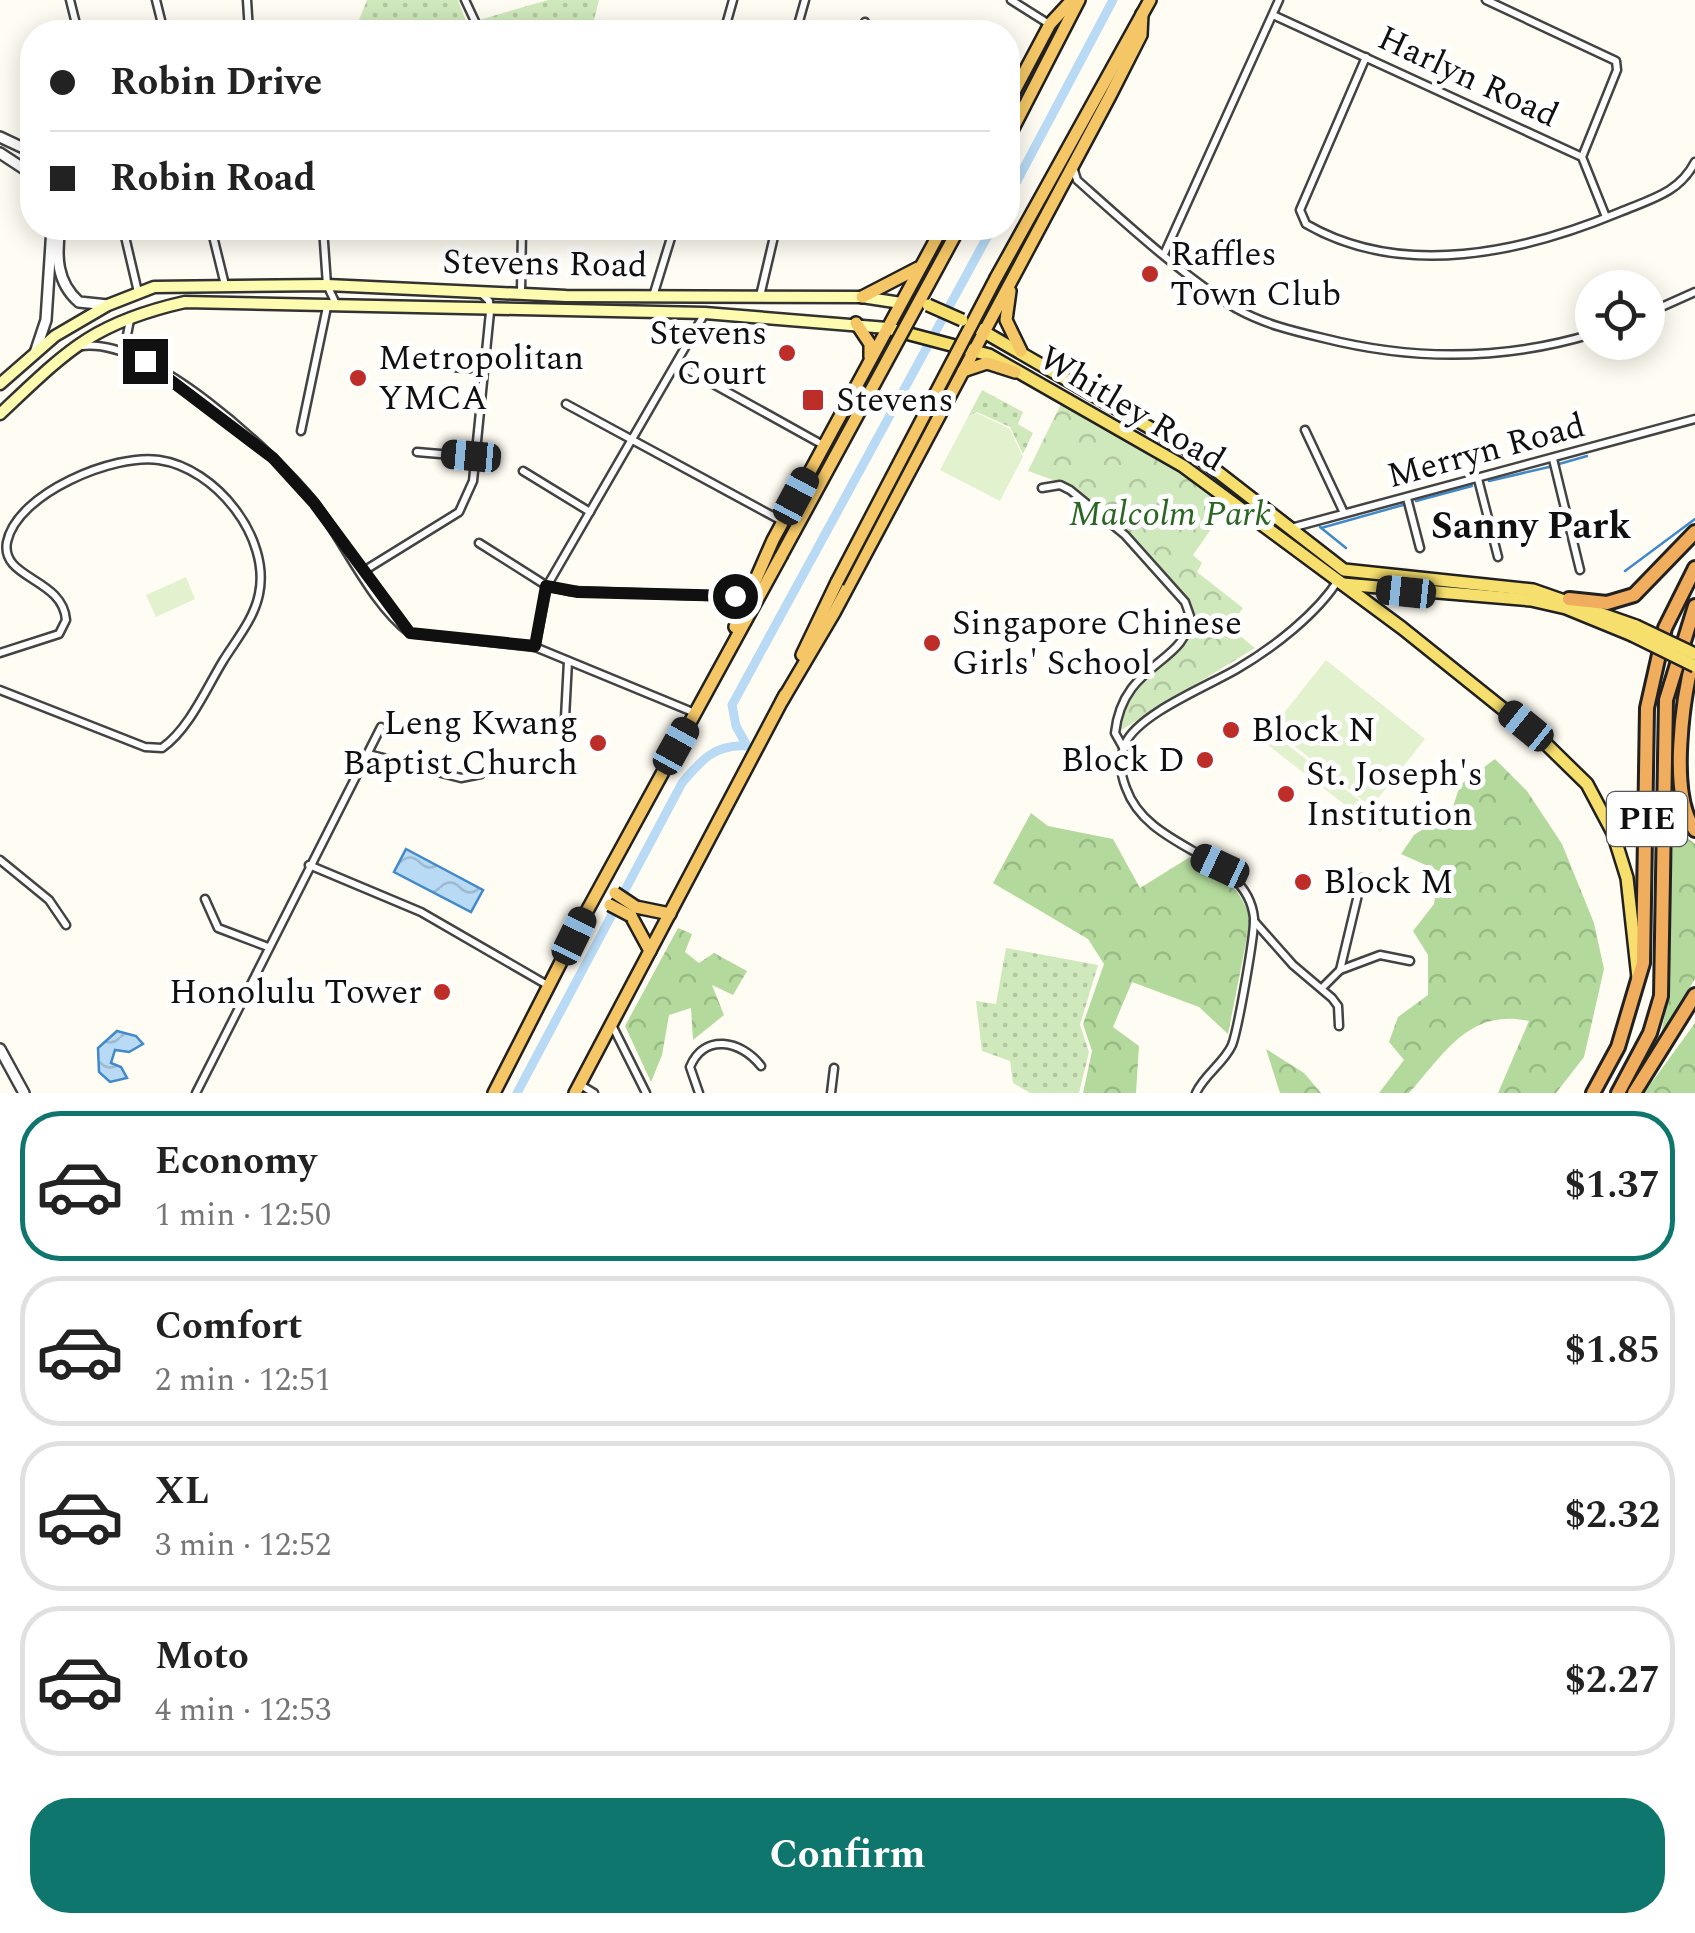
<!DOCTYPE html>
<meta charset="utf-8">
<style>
body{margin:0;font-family:Spectral,serif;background:#f2f2f2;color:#222;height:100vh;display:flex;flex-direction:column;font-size:38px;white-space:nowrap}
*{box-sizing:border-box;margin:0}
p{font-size:32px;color:#767676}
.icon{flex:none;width:55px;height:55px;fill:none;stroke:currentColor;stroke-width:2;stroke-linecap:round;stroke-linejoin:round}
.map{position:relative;height:1093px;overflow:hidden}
.details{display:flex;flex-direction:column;background:#fff;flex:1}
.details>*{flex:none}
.hud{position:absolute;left:20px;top:20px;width:1000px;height:220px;border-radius:40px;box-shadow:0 5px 25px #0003;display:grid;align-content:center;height:220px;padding:0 30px;background:#fff}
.tools{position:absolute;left:1575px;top:270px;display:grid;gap:20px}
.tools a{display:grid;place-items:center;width:90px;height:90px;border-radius:50%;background:#fff;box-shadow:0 5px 25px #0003;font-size:50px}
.end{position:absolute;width:45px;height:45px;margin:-22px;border:12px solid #101010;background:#fff;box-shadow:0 0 0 5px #fff}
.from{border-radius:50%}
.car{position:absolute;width:30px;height:60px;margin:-30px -15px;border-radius:12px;box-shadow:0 0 8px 2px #0007;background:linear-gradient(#222 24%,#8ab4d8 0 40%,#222 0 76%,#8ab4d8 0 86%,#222 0)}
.hud b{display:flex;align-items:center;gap:35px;height:95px;font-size:38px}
.hud b+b{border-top:2px solid #e0e0e0}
.hud i{width:25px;height:25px;background:#222}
ul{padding:18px 0 0;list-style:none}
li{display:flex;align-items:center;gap:30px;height:150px;margin:0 20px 15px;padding:0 10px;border:5px solid #e0e0e0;border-radius:40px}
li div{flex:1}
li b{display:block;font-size:38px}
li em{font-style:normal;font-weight:700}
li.active{border-color:#0f766e}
li>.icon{width:90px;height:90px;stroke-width:1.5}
.button{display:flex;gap:20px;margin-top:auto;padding:20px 30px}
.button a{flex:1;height:115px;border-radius:40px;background:#0f766e;color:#fff;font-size:40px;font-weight:700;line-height:115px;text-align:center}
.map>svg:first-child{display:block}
</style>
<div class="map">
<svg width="1695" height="1093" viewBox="0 0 1695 1093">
<defs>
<pattern id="grass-dots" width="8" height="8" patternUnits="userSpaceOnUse" patternTransform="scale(2.5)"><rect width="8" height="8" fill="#d0e9bc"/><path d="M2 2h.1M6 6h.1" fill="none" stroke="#b2c7a1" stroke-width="1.8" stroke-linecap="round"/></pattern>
<pattern id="forest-crowns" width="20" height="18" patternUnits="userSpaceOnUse" patternTransform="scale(2.5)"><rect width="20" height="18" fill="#b3da9c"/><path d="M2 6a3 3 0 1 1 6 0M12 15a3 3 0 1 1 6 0" fill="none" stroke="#99ba85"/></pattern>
<pattern id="park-crowns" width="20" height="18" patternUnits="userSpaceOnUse" patternTransform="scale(2.5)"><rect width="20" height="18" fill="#d0e9bc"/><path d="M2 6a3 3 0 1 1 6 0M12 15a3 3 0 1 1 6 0" fill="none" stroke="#b2c7a1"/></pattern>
<pattern id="water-waves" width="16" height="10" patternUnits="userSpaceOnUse" patternTransform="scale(2.5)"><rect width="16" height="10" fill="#b8daf5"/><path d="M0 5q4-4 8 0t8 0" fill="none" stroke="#9dbad1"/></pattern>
</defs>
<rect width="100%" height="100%" fill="#fffdf3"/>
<g fill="url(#grass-dots)">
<path d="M 367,0 L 458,0 L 470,32 L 354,32 Z"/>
<path d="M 548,0 L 599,0 L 591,32 L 483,32 L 479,20 Z"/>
<path d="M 982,390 L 1023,412 L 1018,424 L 1033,433 L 1023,454 L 1010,427 L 977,412 L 968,417 Z"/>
<path d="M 1006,948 L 1098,965 L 1080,1025 L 1089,1052 L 1079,1093 L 1030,1093 L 1013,1083 L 1010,1061 L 982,1051 L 976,1001 L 996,1004 Z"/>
</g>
<g fill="url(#forest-crowns)">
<path d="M 1495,759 L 1527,791 L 1562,844 L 1594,923 L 1604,969 L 1584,1057 L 1556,1093 L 1498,1093 L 1529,1021 C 1469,1008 1445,1053 1409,1093 L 1379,1093 L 1404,1060 L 1389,1042 L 1398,1017 L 1428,995 L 1428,955 L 1413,931 L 1434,904 L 1439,871 L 1401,854 L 1414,835 L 1452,810 L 1460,785 Z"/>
<path d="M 1031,813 L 1048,826 L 1113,839 L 1140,888 L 1190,857 C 1219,872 1244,888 1250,922 L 1228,1034 L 1199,1007 L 1132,982 L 1113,1027 L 1139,1046 L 1136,1093 L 1083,1093 L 1092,1051 L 1083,1024 L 1104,964 L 1088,939 L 993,883 Z"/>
<path d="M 1673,827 L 1695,844 L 1695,979 L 1661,1035 L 1668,996 Z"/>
<path d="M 678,928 L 692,934 L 685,952 L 699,963 L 714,953 L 747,971 L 733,995 L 712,985 L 724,1015 L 693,1040 L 691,1008 L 669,1015 L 662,1055 L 651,1082 L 625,1026 Z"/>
<path d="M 1695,1023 L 1695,1093 L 1644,1093 Z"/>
<path d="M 1266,1049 L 1304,1073 L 1321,1093 L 1280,1093 Z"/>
</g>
<path fill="url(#park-crowns)" d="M 1061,404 L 1180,470 L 1228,505 L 1193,555 L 1202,563 L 1197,572 L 1243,608 L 1229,627 L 1255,648 L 1118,732 C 1121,714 1126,693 1140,681 C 1167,657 1207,645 1190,602 L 1128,533 L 1072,487 L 1028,471 Z"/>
<g fill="#e2f1ce">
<path d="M 977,413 L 1010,429 L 1023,457 L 1000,501 L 940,470 L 968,417 Z"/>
<path d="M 186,577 L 195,599 L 156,617 L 146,595 Z"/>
<path d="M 1326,660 L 1425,739 L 1371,807 L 1272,728 Z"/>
<path d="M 1268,730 L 1388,822 L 1380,832 L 1260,739 Z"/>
</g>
<g fill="url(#water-waves)" stroke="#4089cb" stroke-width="2.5">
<path d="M 406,849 L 483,890 L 471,912 L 394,872 Z"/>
<path d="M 117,1031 L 136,1036 L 143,1044 L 129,1052 L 115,1050 L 111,1063 L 121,1067 L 127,1078 L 110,1082 L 99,1072 L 98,1048 Z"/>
</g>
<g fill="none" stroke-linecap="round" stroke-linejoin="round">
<g stroke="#4089cb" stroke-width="2.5">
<path d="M 1559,464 L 1587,456"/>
<path d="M 1489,481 L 1549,467"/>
<path d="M 1416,501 L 1472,486"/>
<path d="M 1320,527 L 1346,548"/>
<path d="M 1321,528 L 1403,505"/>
<path d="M 1625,571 L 1695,519"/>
</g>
<g stroke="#b8daf5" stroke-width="9">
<path d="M 1008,198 L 1113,0"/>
<path d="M 747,746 L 736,726 L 732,705 L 992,228"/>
<path d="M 517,1093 L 682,783 C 701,760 715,744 747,746"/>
</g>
<g stroke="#434343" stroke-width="11">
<g id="minor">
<path d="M 70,0 L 78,32"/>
<path d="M 156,0 L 164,32"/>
<path d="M 247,0 L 249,32"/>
<path d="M 465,0 L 480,32"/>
<path d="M 1011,0 L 1049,24"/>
<path d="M 1486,0 L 1616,61 L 1617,70 L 1582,157"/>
<path d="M 1273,15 L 1582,157 L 1606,217"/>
<path d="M 724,32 L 733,0"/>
<path d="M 796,32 L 805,0"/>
<path d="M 863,32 L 865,22"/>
<path d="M 1366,57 L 1300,210 L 1306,224 C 1403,280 1524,252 1620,212 C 1651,199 1679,193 1695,162"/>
<path d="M 1073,167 L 1077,180 C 1123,221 1185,278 1237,309 C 1264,324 1293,331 1323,338 C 1414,361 1502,361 1592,334"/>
<path d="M 123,228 L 138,292"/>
<path d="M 211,228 L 225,285"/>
<path d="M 323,228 L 327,285 L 337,306"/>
<path d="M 1165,252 L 1279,0"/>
<path d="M 521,293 L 522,228"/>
<path d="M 654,293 L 674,228"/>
<path d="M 760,296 L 776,228"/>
<path d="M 1648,313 L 1695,292"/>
<path d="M 130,320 L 127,335 L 141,358"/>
<path d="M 82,346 C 151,338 272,451 314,502 C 344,541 371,604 410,633 L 535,647 L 695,713"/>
<path d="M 677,364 L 823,445"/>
<path d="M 432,366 L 484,369"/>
<path d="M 566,404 L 782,521"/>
<path d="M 1305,430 L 1344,513"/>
<path d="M 301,431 L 327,307"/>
<path d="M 417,452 L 475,457"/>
<path d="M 1553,459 L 1580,570"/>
<path d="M 523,471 L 590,512"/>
<path d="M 1478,479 L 1498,557"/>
<path d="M 1042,488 L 1060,485 L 1070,490 L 1125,535 L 1185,602 L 1190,616 C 1187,665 1123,661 1115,733 L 1124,749"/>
<path d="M 1407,498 L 1420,548"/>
<path d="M 1291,528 L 1695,419"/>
<path d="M 479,543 L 547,586 L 569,591 L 747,597"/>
<path d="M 362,572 L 459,512 L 473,481 L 490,312 L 489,301 L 482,294"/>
<path d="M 535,647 L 547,586 L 705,313"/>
<path d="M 0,653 L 59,634 L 66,620 C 63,578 0,579 7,542 C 17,493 115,453 159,460 C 216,468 271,538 259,594 C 254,619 236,640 223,661 C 206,689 189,729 162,748 L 145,747 L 0,690"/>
<path d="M 565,718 L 568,661"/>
<path d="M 368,754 L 461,778 L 481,774"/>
<path d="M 0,860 L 49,900 L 66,925"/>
<path d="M 309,865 L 421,912 L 549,986"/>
<path d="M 205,899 L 218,928 L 268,947"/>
<path d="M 1254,921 L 1293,965 L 1332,998 L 1338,1006 L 1339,1026"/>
<path d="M 1340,970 L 1380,955 L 1410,961"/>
<path d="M 1322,988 L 1340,970 L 1362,878"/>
<path d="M 611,1023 L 646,1093"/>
<path d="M 579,1084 L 594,1093"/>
<path d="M 196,1093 L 381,727"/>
<path d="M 699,1093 L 690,1067 C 704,1033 741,1040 761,1066"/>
<path d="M 831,1093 L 834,1068"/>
<path d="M 1196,1093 C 1204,1075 1224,1063 1232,1045 C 1238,1029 1255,934 1254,918 C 1247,852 1149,853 1126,788 C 1120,773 1119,760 1125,744 C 1138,714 1208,686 1237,669 C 1273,648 1317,614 1339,579"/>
</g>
</g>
<g stroke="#434343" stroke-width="14">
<g id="tertiary">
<path d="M 0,137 L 32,152"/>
<path d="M 0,153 L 32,174"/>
<path d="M 60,228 C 56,255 56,282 79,302 L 108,305"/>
<path d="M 35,353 L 46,320 L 52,228"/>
<path d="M 0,1049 L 24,1093"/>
</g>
</g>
<g stroke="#323232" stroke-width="15">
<g id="secondary">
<path d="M 0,384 L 55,336 L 108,305 L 154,287 L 327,285 L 566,296 L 862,297 L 901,303"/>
<path d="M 0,414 C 67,351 92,323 185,302 L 705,313 L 887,328"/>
</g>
</g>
<g stroke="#212121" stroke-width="16">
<g id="primary">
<path d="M 887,328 L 989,355 L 1183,466 L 1402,628 L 1543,741 L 1587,784 L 1613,833 L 1627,878 L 1638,978"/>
<path d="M 979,329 L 1192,452 L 1344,570 L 1533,590 L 1636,626"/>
<path d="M 1343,584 L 1531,600 L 1566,608 L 1632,635"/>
</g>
</g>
<g stroke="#212121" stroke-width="16">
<g id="trunk">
<path d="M 1008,103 L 1050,24 L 1072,0"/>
<path d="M 1008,138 L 1079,0"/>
<path d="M 996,278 L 1150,0"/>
<path d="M 1010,291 L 1006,320 L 1021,351"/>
<path d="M 862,297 L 918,268"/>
<path d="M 856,323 L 870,344 L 870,357"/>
<path d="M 963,371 L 987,363 L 1015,372"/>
<path d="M 735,627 L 773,540 L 942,228"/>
<path d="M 802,655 L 837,582"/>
<path d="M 782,701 L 834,613 L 1110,96 L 1141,35 L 1142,14"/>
<path d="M 636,907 L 670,914"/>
<path d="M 631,916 L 650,951"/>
<path d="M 494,1093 L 587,911 L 781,556"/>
<path d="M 575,1093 L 785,695"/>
</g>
</g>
<g stroke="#212121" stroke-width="18">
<g id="motorway">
<path d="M 1569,599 L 1607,603 L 1634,595 L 1695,532"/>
<path d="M 1694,655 C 1683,696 1668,795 1695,830"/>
<path d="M 1593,1093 L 1618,1047 L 1643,963 L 1647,708 L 1665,628 L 1695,568"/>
<path d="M 1618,1093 L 1650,1033 L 1661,996 L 1666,700 L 1695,606"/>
<path d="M 1634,1093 L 1695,995"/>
</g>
</g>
<use href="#minor" stroke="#fff" stroke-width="6"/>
<use href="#tertiary" stroke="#fff" stroke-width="9"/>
<use href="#secondary" stroke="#fdfbaf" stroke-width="10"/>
<use href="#primary" stroke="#f6df6c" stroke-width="11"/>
<use href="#trunk" stroke="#f4c665" stroke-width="11"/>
<use href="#motorway" stroke="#f1ad5e" stroke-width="12"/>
<g stroke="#212121" stroke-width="16" stroke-linecap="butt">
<g id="primary-bridge">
<path d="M 928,305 L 962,320"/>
<path d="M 1636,626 L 1695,654"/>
<path d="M 1632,635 L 1695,666"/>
</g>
</g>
<g stroke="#212121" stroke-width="16" stroke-linecap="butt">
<g id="trunk-bridge">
<path d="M 781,556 L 959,228"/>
<path d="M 837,582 L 996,278"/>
<path d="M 615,893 L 636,907"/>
<path d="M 610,905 L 631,916"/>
</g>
</g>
<use href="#primary-bridge" stroke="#f6df6c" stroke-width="11"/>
<use href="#trunk-bridge" stroke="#f4c665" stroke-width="11"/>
</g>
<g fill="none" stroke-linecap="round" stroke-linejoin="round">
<path stroke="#101010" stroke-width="12" d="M 145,361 L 273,458 L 314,503 L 410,633 L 535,646 L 546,586 L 578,592 L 735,596"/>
</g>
<g fill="#be2e29" stroke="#fff" stroke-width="4">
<circle cx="1150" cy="274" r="10"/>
<circle cx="787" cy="353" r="10"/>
<circle cx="358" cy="378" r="10"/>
<rect x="801" y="388" width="24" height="24" rx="5"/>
<circle cx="932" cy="643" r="10"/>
<circle cx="1231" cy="730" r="10"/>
<circle cx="598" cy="743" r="10"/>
<circle cx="1205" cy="760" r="10"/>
<circle cx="1286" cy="794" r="10"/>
<circle cx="1303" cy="882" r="10"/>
<circle cx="442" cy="992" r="10"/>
</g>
<g text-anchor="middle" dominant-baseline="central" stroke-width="10" stroke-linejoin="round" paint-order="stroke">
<rect fill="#fff" stroke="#585858" stroke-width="2.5" x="1607" y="792" width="80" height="54" rx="8"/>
<g font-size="32" font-weight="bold" fill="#101010">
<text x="1647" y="819">PIE</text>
</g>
<g font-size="35" fill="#101010" stroke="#fff">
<text transform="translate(1468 77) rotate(25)">Harlyn Road</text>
<text transform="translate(545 264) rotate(1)">Stevens Road</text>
<text transform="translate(1132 409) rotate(31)">Whitley Road</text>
<text transform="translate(1486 451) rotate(-15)">Merryn Road</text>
</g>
<g font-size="35" fill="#101010" stroke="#fff" text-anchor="start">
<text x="1170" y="254">Raffles<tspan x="1170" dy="40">Town Club</tspan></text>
<text x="767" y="333" text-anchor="end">Stevens<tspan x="767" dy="40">Court</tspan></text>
<text x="378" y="358">Metropolitan<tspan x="378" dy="40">YMCA</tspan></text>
<text x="836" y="400">Stevens</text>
<text x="952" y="623">Singapore Chinese<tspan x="952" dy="40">Girls' School</tspan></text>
<text x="578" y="723" text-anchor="end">Leng Kwang<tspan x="578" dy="40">Baptist Church</tspan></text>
<text x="1251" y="730">Block N</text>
<text x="1185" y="760" text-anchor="end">Block D</text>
<text x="1306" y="774">St. Joseph's<tspan x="1306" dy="40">Institution</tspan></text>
<text x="1323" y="882">Block M</text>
<text x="422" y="992" text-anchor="end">Honolulu Tower</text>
</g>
<g font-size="35" font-style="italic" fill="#296720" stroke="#fff">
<text x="1170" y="514">Malcolm Park</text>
</g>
<g font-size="38" font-weight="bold" fill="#101010" stroke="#fff">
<text x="1531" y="527">Sanny Park</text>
</g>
</g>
</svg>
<div class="tools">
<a><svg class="icon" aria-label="locate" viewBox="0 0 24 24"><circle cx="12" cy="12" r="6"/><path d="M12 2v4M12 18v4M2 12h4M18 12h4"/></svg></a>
</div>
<i class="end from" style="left:735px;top:596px"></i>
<i class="end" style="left:145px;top:361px"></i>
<i class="car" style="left:471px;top:456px;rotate:275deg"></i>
<i class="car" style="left:796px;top:496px;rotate:28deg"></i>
<i class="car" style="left:1406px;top:592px;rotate:276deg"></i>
<i class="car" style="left:1526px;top:726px;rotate:309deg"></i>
<i class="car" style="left:676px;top:746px;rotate:29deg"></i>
<i class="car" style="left:1220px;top:866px;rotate:295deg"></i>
<i class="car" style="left:574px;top:936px;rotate:26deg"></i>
<div class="hud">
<b><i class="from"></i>Robin Drive</b>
<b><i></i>Robin Road</b>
</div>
</div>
<section class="details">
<ul>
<li class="active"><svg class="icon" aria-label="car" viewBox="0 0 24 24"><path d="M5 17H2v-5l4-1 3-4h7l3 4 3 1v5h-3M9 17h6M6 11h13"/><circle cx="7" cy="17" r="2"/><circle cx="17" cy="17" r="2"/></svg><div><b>Economy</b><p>1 min · 12:50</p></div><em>$1.37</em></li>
<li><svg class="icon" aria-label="car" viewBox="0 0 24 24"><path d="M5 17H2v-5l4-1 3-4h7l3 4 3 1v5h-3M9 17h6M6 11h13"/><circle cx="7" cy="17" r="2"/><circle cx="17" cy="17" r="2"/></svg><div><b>Comfort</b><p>2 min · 12:51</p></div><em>$1.85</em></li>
<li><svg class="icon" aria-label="car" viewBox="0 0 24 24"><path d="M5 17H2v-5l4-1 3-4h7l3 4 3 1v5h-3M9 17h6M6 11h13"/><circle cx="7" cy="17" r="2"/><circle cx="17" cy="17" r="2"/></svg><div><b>XL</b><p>3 min · 12:52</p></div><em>$2.32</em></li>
<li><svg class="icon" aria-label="car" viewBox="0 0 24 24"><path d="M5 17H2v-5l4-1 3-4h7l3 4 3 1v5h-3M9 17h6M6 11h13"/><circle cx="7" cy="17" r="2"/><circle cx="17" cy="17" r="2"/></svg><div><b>Moto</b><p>4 min · 12:53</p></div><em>$2.27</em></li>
</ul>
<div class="button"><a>Confirm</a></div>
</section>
